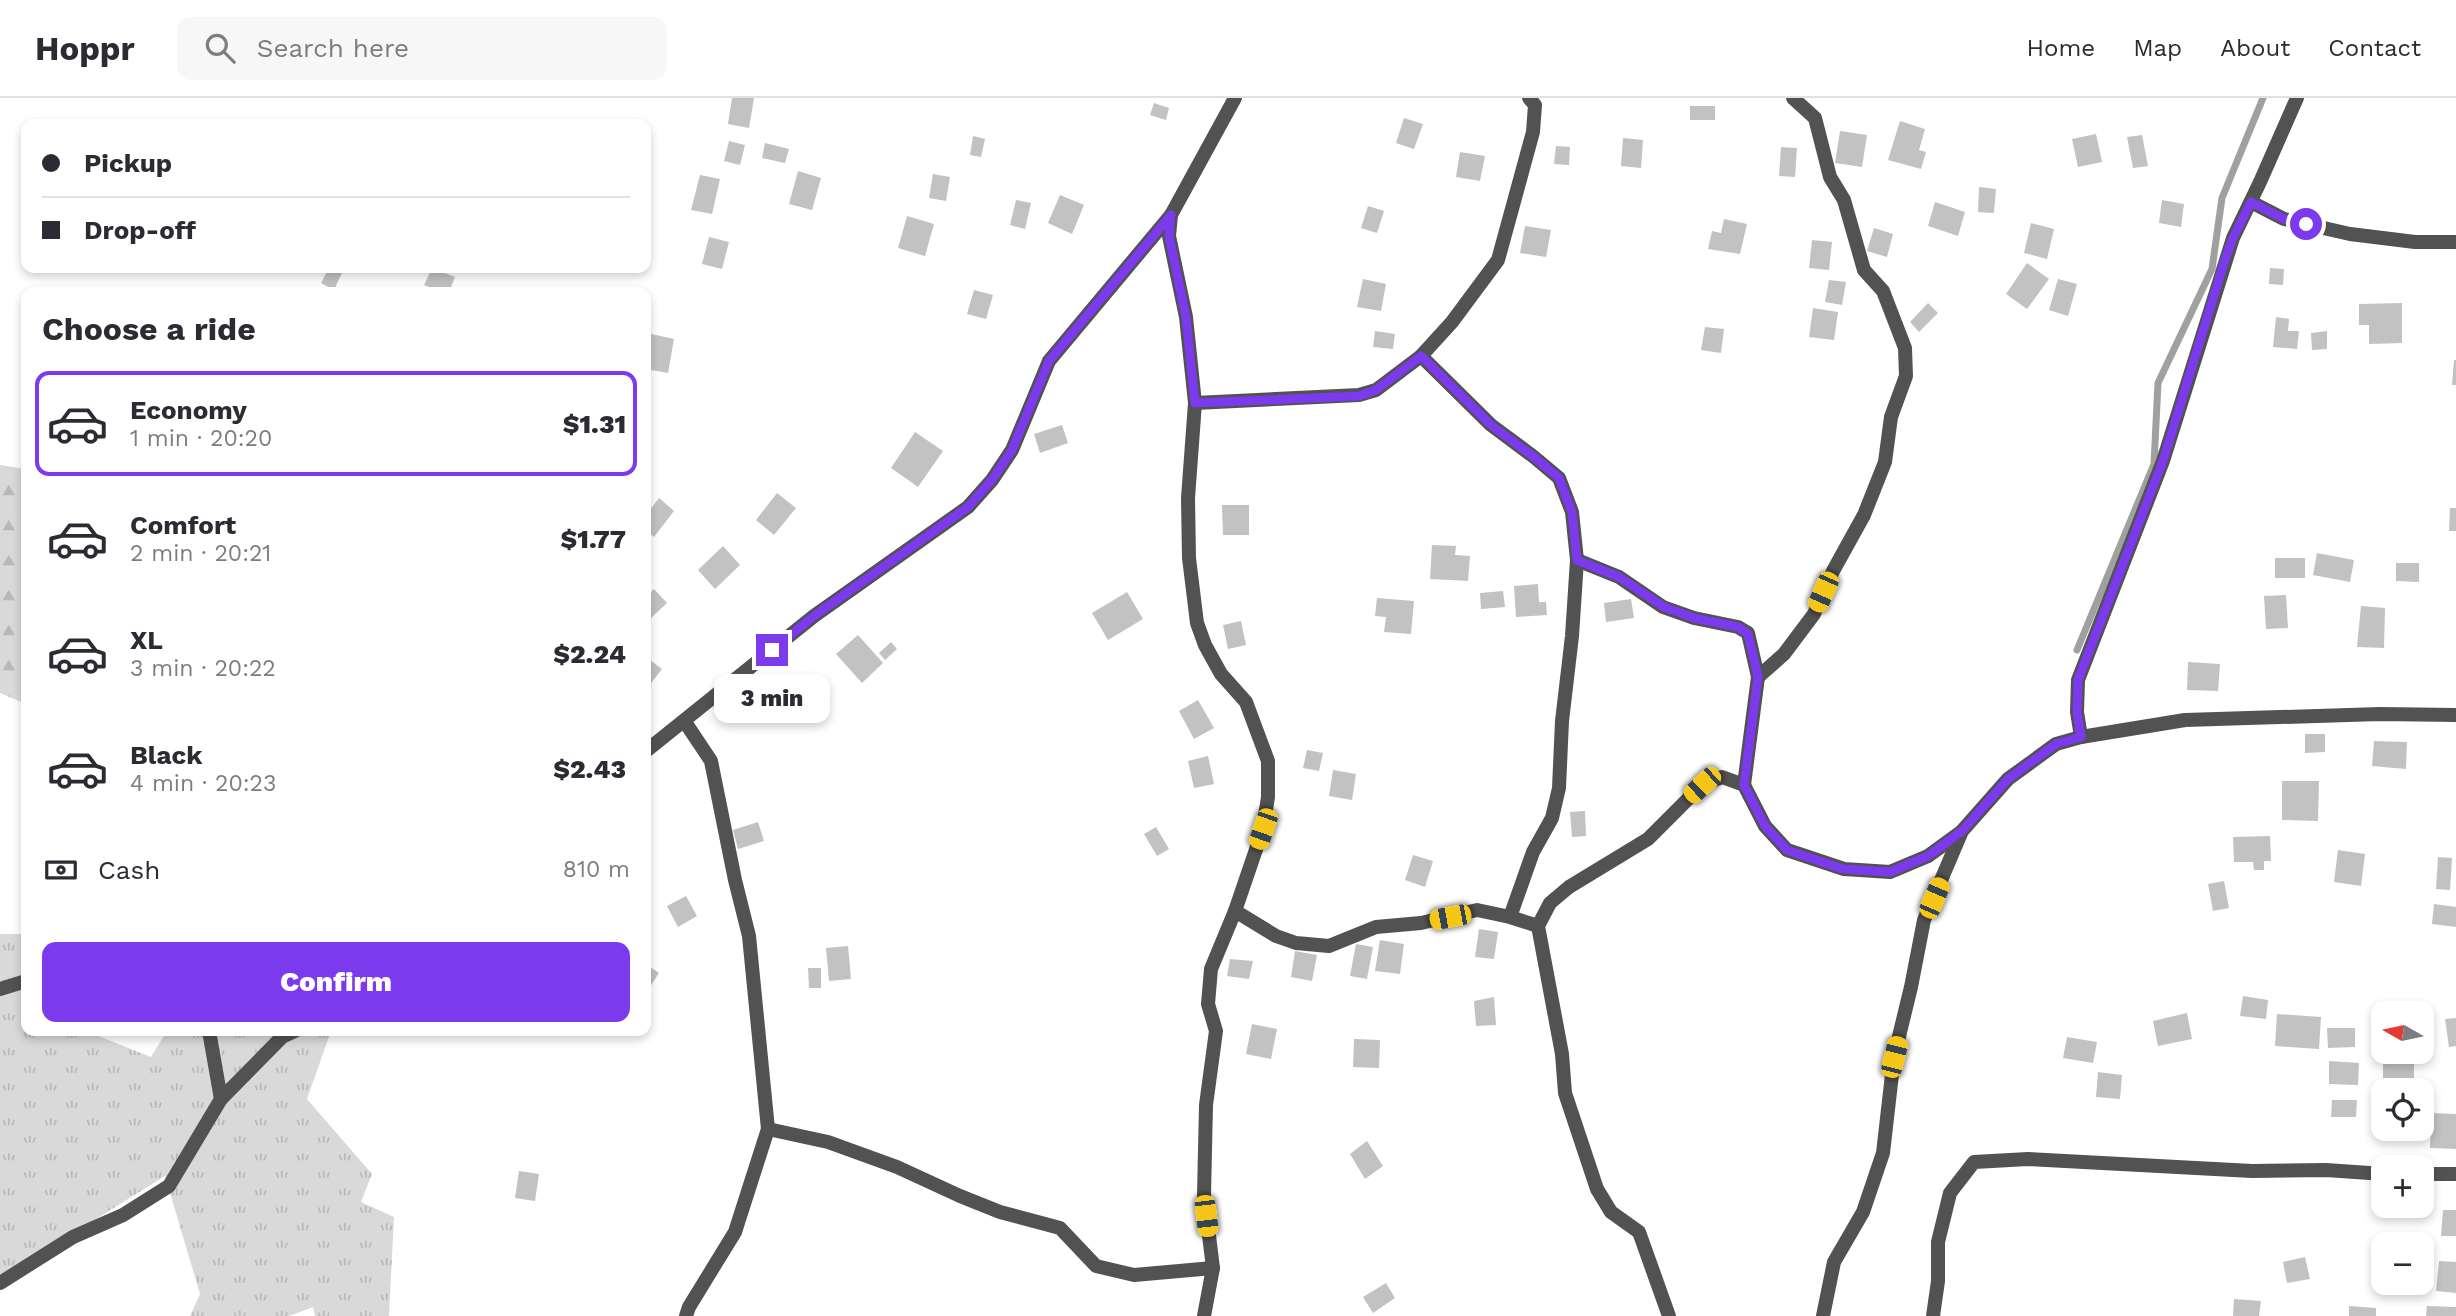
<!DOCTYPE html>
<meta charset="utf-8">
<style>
body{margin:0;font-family:"Work Sans",sans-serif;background:#f7f7f7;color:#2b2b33;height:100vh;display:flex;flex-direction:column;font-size:26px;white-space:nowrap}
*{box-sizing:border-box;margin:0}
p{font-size:23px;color:#7c7c81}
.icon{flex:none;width:38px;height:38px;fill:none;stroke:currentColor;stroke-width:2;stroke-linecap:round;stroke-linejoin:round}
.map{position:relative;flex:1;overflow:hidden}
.details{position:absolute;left:21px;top:189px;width:630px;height:749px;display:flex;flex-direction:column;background:#fff;border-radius:14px;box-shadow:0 4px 10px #0003}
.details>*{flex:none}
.banner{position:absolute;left:21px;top:21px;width:630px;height:154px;border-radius:14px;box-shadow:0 4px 10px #0003;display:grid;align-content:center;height:154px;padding:0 21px;background:#fff}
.needle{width:46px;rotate:279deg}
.buttons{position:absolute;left:2371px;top:903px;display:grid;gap:14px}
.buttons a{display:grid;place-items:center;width:63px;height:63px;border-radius:14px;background:#fff;box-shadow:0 4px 10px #0003;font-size:35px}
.end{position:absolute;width:32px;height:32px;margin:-16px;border:9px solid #7c3aed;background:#fff;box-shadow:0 0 0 4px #fff}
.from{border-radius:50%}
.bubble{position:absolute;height:49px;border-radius:14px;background:#fff;box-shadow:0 4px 10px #0003;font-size:23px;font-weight:800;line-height:49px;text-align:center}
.car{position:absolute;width:21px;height:42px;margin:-21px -10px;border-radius:9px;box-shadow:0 0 5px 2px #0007;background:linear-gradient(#f5c518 24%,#345 0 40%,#f5c518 0 76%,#345 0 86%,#f5c518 0)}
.banner b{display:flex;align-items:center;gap:24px;height:66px;font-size:26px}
.banner b+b{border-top:2px solid #e1e1e2}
.banner i{width:18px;height:18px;background:#2b2b33}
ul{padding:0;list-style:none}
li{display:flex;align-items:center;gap:21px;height:105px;margin:0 14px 10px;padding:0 7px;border:4px solid transparent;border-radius:14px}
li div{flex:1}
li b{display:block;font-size:26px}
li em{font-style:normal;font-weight:800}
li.on{border-color:#7c3aed}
li>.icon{width:63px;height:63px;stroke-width:1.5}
h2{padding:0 21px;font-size:32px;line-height:84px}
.pay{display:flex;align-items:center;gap:18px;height:77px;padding:0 21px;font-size:26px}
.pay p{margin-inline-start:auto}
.action{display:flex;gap:14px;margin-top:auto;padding:14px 21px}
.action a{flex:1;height:80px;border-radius:14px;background:#7c3aed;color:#fff;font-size:28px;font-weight:800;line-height:80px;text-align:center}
header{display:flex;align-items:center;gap:42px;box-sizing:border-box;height:98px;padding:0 35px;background:#fff;border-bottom:2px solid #e1e1e2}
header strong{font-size:33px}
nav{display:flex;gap:38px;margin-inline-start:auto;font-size:24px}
.search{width:490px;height:63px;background:#f7f7f7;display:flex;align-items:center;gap:18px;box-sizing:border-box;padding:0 24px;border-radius:14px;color:#7c7c81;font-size:26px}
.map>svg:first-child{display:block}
</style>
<header>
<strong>Hoppr</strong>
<div class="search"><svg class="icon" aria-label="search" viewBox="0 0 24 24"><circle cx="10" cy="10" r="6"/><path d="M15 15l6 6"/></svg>Search here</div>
<nav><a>Home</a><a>Map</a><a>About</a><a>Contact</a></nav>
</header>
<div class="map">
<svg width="2456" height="1218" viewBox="0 0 2456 1218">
<defs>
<pattern id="grass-tufts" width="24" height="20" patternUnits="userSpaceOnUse" patternTransform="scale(1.75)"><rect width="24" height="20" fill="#d9d9d9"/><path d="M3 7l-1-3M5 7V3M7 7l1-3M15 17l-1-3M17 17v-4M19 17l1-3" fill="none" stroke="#b8b8b8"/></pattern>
<pattern id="forest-firs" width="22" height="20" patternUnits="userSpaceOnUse" patternTransform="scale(1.75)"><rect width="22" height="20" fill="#d9d9d9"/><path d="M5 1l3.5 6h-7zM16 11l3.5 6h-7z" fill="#b8b8b8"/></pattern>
</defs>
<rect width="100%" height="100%" fill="#fff"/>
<path fill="url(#grass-tufts)" d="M 0,836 L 26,836 L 26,933 L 86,933 L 151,959 L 167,933 L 331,933 L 307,1001 L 372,1076 L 361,1104 L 394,1119 L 389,1218 L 315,1218 L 313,1209 L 289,1218 L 190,1218 L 200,1196 L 165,1078 L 0,1181 Z"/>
<path fill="url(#forest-firs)" d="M 0,367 L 26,371 L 26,606 L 0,595 Z"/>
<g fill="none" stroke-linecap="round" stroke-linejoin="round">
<path stroke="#a0a0a0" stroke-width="7" d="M 2077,552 L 2154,366 L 2158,285 L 2212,171 L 2222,100 L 2263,0"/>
</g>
<g fill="#c2c2c2">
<path d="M 732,0 L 754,0 L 749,30 L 728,26 Z"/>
<path d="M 1154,5 L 1169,10 L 1166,22 L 1150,17 Z"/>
<rect x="1690" y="8" width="25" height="14"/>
<path d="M 1404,20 L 1423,26 L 1414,51 L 1396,45 Z"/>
<path d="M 1900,23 L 1925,31 L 1919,52 L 1926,54 L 1921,71 L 1888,62 Z"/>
<path d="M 1840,33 L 1867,37 L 1862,69 L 1835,65 Z"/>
<path d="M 2096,36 L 2102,64 L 2078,69 L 2072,41 Z"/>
<path d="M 2142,37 L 2148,68 L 2133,70 L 2127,39 Z"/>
<path d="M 973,38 L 985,41 L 981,59 L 970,57 Z"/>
<path d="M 1623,40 L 1643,42 L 1641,70 L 1621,68 Z"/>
<path d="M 729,43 L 745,47 L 740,67 L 724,63 Z"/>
<path d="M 765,45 L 789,51 L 785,65 L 762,60 Z"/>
<path d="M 1556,48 L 1570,49 L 1569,67 L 1554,66 Z"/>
<path d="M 1781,49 L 1797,50 L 1795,79 L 1779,78 Z"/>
<path d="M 1460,54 L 1485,58 L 1480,83 L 1456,79 Z"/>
<path d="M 798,73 L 821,80 L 812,112 L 789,106 Z"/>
<path d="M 933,76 L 950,79 L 946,103 L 929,100 Z"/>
<path d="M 700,77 L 720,81 L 712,116 L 691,112 Z"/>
<path d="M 1979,89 L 1996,91 L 1994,115 L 1978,114 Z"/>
<path d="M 1060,97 L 1084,107 L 1072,136 L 1048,125 Z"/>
<path d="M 1016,102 L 1031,105 L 1025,131 L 1010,127 Z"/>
<path d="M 2162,102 L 2184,106 L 2181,129 L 2159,125 Z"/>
<path d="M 1935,104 L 1965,114 L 1958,138 L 1928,128 Z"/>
<path d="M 1368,108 L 1384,113 L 1377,135 L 1361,130 Z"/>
<path d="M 907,118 L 934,126 L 925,158 L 898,150 Z"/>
<path d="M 1724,121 L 1747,126 L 1740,156 L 1708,151 L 1712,133 L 1721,135 Z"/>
<path d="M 2031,125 L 2054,131 L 2047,161 L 2024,155 Z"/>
<path d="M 1525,128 L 1551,132 L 1546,159 L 1520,155 Z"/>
<path d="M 1874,130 L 1893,136 L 1887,159 L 1867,153 Z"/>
<path d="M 709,139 L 729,144 L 722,171 L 702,166 Z"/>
<path d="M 1812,142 L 1832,144 L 1829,172 L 1809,170 Z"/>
<path d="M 2027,165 L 2049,181 L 2027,211 L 2006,196 Z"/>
<path d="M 329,170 L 342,175 L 334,192 L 321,185 Z"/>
<path d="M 432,170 L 455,179 L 449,194 L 442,194 L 424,187 Z"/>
<path d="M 2270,170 L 2284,171 L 2283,187 L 2269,186 Z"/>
<path d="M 1363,181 L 1386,186 L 1381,213 L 1357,209 Z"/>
<path d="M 2058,181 L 2077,186 L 2068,218 L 2049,212 Z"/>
<path d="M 1829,182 L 1846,184 L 1842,207 L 1825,204 Z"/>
<path d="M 974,192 L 993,197 L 986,221 L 967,216 Z"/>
<path d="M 1928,205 L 1938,215 L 1919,234 L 1910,224 Z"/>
<path d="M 2402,205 L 2402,245 L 2369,246 L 2369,227 L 2359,227 L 2359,206 Z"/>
<path d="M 1813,210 L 1838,214 L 1834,242 L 1809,239 Z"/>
<path d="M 2276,219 L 2289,221 L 2288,233 L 2299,233 L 2297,251 L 2273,249 Z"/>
<path d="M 1705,229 L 1724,231 L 1721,255 L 1701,252 Z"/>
<path d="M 1375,233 L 1395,236 L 1393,251 L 1373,249 Z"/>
<path d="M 2327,233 L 2327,251 L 2312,252 L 2311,235 Z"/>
<path d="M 647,235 L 674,241 L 668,275 L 646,271 Z"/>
<path d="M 2454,262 L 2456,262 L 2456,287 L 2452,287 Z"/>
<path d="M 1062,327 L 1068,345 L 1040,355 L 1034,336 Z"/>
<path d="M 915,334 L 943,353 L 918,389 L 891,370 Z"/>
<path d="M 777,395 L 796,410 L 774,437 L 756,422 Z"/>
<path d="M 659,400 L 674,413 L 654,439 L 646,432 L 646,417 Z"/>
<path d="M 1222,407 L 1249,407 L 1249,437 L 1223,437 Z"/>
<path d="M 2450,410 L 2456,410 L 2456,433 L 2449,433 Z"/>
<path d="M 1432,447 L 1456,448 L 1455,457 L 1470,458 L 1468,483 L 1430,481 Z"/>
<path d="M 723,448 L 740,467 L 715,491 L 698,472 Z"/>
<path d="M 2317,455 L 2354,462 L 2350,484 L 2313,477 Z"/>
<rect x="2275" y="460" width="30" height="20"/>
<path d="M 2396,465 L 2419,465 L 2419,484 L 2396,483 Z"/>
<path d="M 1538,486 L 1539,504 L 1546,504 L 1547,517 L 1516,519 L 1514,488 Z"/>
<path d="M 654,491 L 667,505 L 650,521 L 646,517 L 646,499 Z"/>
<path d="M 1503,493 L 1505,509 L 1481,511 L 1480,495 Z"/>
<path d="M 1127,494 L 1143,521 L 1108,542 L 1092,515 Z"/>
<path d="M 2286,497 L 2288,530 L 2266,531 L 2264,498 Z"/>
<path d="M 1377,500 L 1414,503 L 1411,536 L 1384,534 L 1386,519 L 1375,518 Z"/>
<path d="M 1631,501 L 1634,520 L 1606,524 L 1604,505 Z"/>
<path d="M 2361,508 L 2385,510 L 2384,550 L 2357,549 Z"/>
<path d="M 1241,523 L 1246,547 L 1228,551 L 1223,527 Z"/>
<path d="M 858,537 L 883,565 L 862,585 L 836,556 Z"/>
<path d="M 891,544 L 897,551 L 885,562 L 879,555 Z"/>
<path d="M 650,562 L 662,571 L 649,588 L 646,585 L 646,567 Z"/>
<path d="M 2188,564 L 2220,566 L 2218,593 L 2187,592 Z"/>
<path d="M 1198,602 L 1214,630 L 1194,641 L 1179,613 Z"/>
<path d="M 2305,636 L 2325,636 L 2325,654 L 2305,655 Z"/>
<path d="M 2374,643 L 2407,644 L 2406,671 L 2372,668 Z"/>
<path d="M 1307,652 L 1323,655 L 1319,673 L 1303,670 Z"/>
<path d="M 1208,658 L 1214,686 L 1194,690 L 1188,663 Z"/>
<path d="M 1333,672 L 1356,676 L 1352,702 L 1329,698 Z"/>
<path d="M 2282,683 L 2319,683 L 2318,723 L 2282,722 Z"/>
<path d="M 1585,713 L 1586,738 L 1572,739 L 1570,714 Z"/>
<path d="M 758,724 L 764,743 L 738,751 L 733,732 Z"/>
<path d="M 1156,729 L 1169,751 L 1157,758 L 1144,736 Z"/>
<path d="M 2270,738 L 2271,763 L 2264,763 L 2264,772 L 2254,772 L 2253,764 L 2234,764 L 2233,739 Z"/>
<path d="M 2338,752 L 2365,756 L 2361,788 L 2334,784 Z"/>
<path d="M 1413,757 L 1433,763 L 1425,789 L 1405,782 Z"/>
<path d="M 2438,759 L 2452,760 L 2450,792 L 2436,791 Z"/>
<path d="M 2224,783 L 2229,810 L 2213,813 L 2208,786 Z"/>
<path d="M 686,798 L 697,818 L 678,829 L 667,808 Z"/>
<path d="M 2434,806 L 2456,809 L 2456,829 L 2432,826 Z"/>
<path d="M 1479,831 L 1498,834 L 1494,861 L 1475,859 Z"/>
<path d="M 1380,842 L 1404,846 L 1400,876 L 1375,873 Z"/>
<path d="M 1356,846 L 1373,849 L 1367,881 L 1350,878 Z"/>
<path d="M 848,848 L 851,881 L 829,883 L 826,850 Z"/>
<path d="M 1295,853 L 1317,857 L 1312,883 L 1291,879 Z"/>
<path d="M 1230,861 L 1253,863 L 1249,881 L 1227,878 Z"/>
<path d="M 646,866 L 659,875 L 646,895 Z"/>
<path d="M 808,870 L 821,870 L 821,890 L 809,890 Z"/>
<path d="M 2243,898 L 2268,902 L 2266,921 L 2240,918 Z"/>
<path d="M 1494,899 L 1496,927 L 1476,928 L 1474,903 Z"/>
<path d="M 2187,915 L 2192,941 L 2158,948 L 2153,923 Z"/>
<path d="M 2277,916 L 2321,919 L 2319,951 L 2275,948 Z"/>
<path d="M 2456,920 L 2456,948 L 2449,949 L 2445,921 Z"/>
<path d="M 1252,926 L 1277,931 L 1271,961 L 1246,956 Z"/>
<path d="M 2327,930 L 2355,930 L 2355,949 L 2328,950 Z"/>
<path d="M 2067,939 L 2097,944 L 2093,965 L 2063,960 Z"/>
<path d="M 1354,941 L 1380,942 L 1379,970 L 1353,969 Z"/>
<rect x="2383" y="961" width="31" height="23"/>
<path d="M 2329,963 L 2359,965 L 2358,987 L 2329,986 Z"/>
<path d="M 2098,974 L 2122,977 L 2120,1001 L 2096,999 Z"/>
<path d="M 2332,1002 L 2357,1002 L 2356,1019 L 2331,1019 Z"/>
<path d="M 2431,1015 L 2456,1016 L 2456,1051 L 2430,1050 Z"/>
<path d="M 1367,1043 L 1383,1068 L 1365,1081 L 1350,1056 Z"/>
<path d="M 519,1073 L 539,1076 L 535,1103 L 515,1100 Z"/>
<path d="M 2443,1112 L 2456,1112 L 2456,1138 L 2441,1138 Z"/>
<path d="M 2305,1159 L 2310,1181 L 2287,1185 L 2283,1164 Z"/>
<path d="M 2439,1163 L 2456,1164 L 2456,1195 L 2436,1193 Z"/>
<path d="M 1386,1185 L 1395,1200 L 1373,1215 L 1363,1199 Z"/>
<path d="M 2398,1185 L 2415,1185 L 2416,1189 L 2399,1191 Z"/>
<path d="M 2234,1201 L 2261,1203 L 2259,1218 L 2233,1218 Z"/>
<path d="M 2349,1208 L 2376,1210 L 2376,1218 L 2349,1218 Z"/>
<path d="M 2427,1208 L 2456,1209 L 2456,1218 L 2426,1218 Z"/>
</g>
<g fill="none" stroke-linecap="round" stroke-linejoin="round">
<g stroke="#525252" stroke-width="14">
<path d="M 2251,104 L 2284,121 L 2350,136 L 2415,144 L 2456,144"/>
<path d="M 1171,117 L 1169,138 L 1186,219 L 1195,305 L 1188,400 L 1189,460 L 1197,525 L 1205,547 L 1221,576 L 1246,604 L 1268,663 L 1268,699 L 1263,731 L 1235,813 L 1211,871 L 1208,906 L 1216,933 L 1206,1007 L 1204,1097 L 1213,1170 L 1204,1218"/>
<path d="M 1421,258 L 1491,327 L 1534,359 L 1559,380 L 1572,414 L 1577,462 L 1572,538 L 1562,623 L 1559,690 L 1552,720 L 1533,754 L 1510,819"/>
<path d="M 1195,305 L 1359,297 L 1376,292 L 1421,258 L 1452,224 L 1498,162 L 1533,34 L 1535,7 L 1529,0"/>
<path d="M 1577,462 L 1619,479 L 1663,509 L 1694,520 L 1738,529 L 1748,535 L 1758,579 L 1744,687"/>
<path d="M 1758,579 L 1784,556 L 1814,516 L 1833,473 L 1864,417 L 1885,364 L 1891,319 L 1906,278 L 1905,250 L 1883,193 L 1864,172 L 1844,102 L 1830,79 L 1815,20 L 1793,0"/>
<path d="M 685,624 L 711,663 L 735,782 L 749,838 L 768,1031 L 735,1134 L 689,1209 L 686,1218"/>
<path d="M 2081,639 L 2077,614 L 2078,582 L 2163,363 L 2233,140 L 2260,84 L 2297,0"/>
<path d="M 646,653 L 814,518 L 968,409 L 992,382 L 1012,352 L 1049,263 L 1171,117 L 1235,0"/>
<path d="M 1235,813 L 1276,838 L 1296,845 L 1329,848 L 1376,829 L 1421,825 L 1477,812 L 1510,819 L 1538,828"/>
<path d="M 0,891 L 26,883"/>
<path d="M 209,933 L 221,1001"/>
<path d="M 768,1031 L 828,1044 L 897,1069 L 960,1098 L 1000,1114 L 1060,1130 L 1096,1168 L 1134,1177 L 1213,1170"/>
<path d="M 2422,1076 L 2456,1076"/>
<path d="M 0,1185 L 73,1139 L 123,1117 L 169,1088 L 221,1001 L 282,939 L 295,933"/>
<path d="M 1669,1218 L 1639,1134 L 1611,1114 L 1597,1091 L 1565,995 L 1562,956 L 1538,828 L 1550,805 L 1569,789 L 1648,741 L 1702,687 L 1722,679 L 1744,687 L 1765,728 L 1787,752 L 1844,771 L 1890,774 L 1928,758 L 1961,734"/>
<path d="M 1823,1218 L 1834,1164 L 1863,1114 L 1883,1055 L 1894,959 L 1911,889 L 1924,822 L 1962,733 L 2008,681 L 2056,646 L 2081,639 L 2185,622 L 2380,616 L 2456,617"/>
<path d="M 1933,1218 L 1938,1183 L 1938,1144 L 1950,1095 L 1974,1064 L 2028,1061 L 2252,1073 L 2326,1072 L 2384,1076"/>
</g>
</g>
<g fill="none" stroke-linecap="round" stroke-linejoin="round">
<path stroke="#7c3aed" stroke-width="9" d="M 772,552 L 814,518 L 968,409 L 992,382 L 1012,352 L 1049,263 L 1171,117 L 1169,138 L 1186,219 L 1195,305 L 1359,298 L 1376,292 L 1421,258 L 1491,327 L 1534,359 L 1559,380 L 1572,414 L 1577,462 L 1619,479 L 1664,509 L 1694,520 L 1738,529 L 1748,536 L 1758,579 L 1744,687 L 1765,728 L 1787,752 L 1843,771 L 1890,774 L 1928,758 L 1962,733 L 2008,681 L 2056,646 L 2081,639 L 2077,614 L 2078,582 L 2163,363 L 2225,162 L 2233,140 L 2251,104 L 2284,121 L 2306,126"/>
</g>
</svg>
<div class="buttons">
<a><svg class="needle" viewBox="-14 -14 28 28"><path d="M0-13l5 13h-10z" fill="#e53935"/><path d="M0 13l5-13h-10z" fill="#7c7c81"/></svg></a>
<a><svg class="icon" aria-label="locate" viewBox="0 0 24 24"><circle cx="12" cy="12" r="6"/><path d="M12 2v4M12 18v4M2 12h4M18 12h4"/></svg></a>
<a>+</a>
<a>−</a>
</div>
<i class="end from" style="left:2306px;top:126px"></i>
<i class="end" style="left:772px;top:552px"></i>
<div class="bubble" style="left:714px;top:576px;width:116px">3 min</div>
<i class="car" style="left:1823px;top:494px;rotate:204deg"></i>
<i class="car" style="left:1702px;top:687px;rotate:227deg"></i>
<i class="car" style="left:1263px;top:731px;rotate:199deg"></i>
<i class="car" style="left:1934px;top:800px;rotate:23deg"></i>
<i class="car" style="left:1450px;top:819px;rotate:259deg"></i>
<i class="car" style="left:1894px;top:959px;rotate:14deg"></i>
<i class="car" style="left:1206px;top:1118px;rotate:173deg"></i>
<div class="banner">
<b><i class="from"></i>Pickup</b>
<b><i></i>Drop-off</b>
</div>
<section class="details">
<h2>Choose a ride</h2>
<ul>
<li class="on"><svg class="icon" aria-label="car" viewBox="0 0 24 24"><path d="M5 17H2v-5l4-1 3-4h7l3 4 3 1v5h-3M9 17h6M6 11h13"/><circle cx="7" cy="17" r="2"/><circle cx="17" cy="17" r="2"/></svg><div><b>Economy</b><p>1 min · 20:20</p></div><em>$1.31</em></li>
<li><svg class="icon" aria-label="car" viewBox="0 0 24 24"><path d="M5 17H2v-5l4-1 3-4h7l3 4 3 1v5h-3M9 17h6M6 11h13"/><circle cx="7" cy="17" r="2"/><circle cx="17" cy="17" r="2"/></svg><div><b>Comfort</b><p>2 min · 20:21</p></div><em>$1.77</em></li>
<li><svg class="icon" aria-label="car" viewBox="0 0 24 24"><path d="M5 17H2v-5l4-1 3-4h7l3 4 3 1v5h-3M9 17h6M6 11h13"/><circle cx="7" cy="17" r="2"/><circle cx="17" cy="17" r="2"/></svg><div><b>XL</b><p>3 min · 20:22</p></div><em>$2.24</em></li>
<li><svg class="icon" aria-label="car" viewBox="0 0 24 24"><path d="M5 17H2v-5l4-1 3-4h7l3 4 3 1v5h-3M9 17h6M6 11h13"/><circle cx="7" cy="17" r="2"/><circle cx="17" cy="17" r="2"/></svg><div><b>Black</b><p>4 min · 20:23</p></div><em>$2.43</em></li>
</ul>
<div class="pay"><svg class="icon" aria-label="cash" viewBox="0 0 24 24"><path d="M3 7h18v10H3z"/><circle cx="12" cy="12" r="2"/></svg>Cash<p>810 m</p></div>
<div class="action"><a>Confirm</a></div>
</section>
</div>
